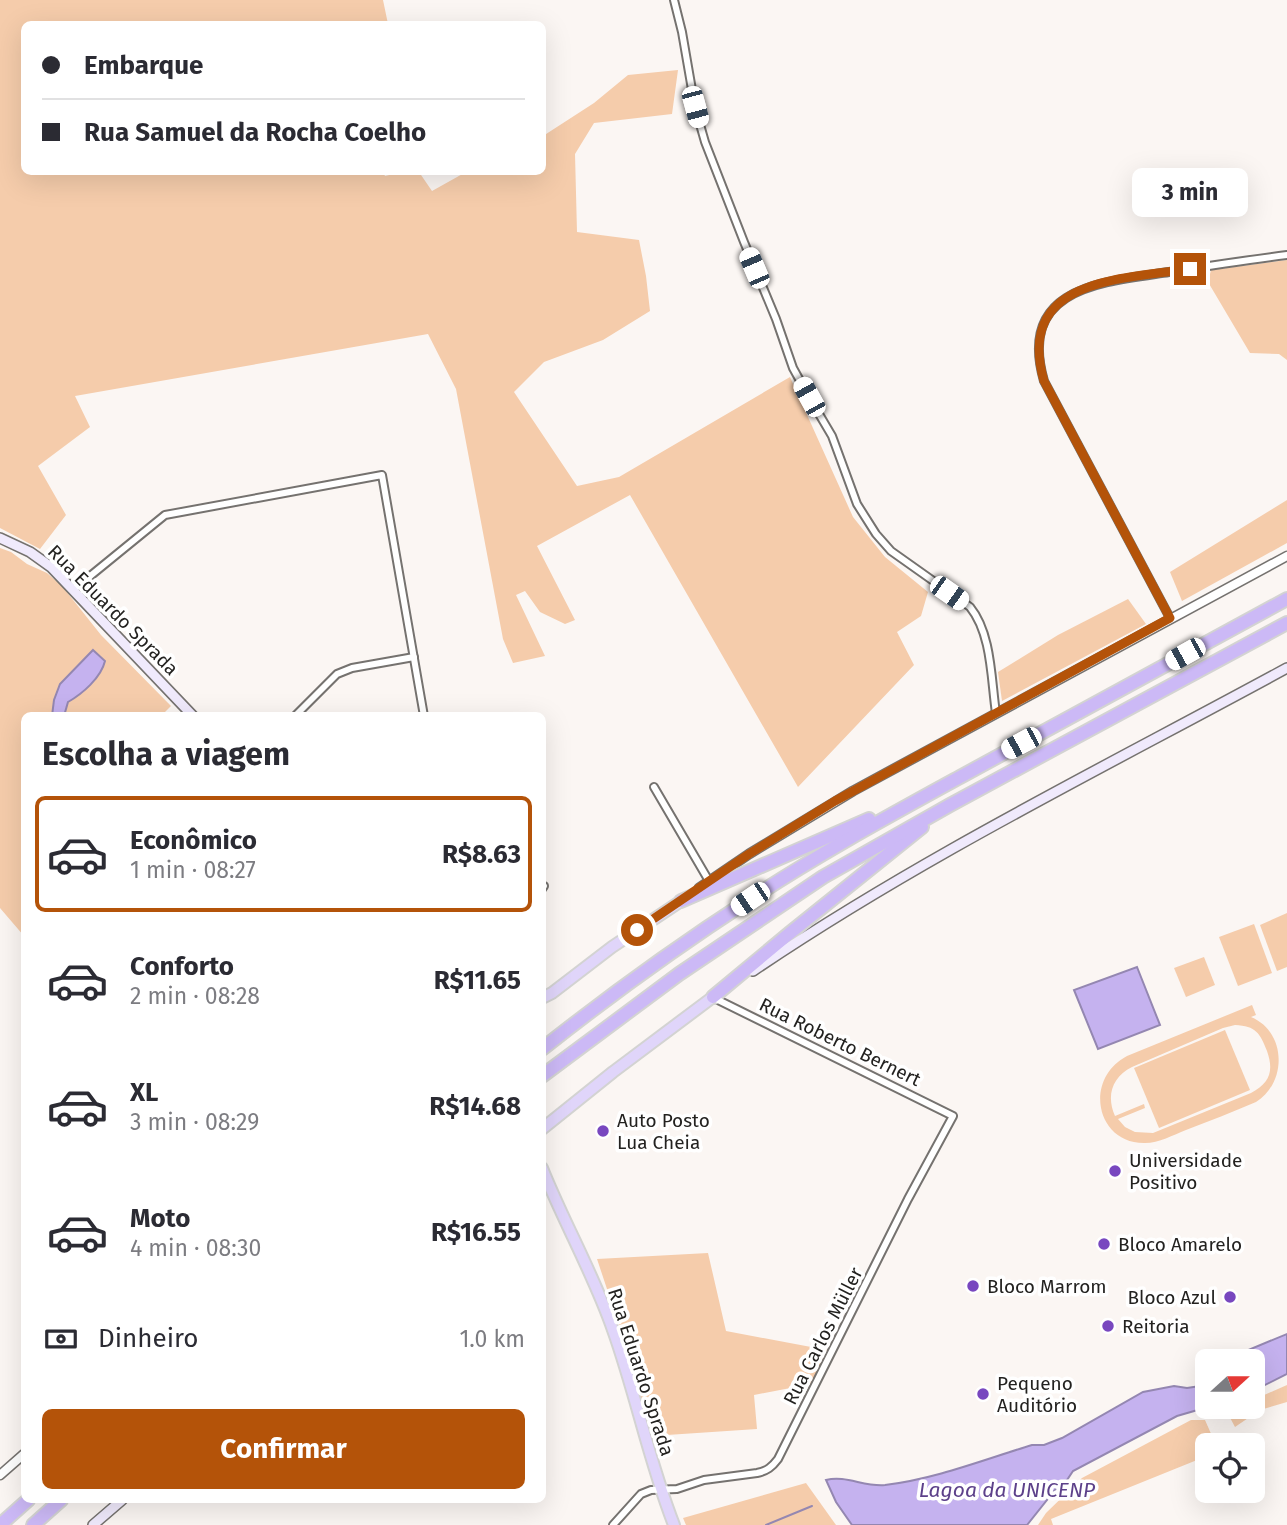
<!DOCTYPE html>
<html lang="pt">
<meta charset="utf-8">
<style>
body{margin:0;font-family:"Fira Sans",sans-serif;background:#f2f2f3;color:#2b2b33;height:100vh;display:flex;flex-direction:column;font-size:26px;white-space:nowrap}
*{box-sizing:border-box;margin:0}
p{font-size:23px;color:#7c7c81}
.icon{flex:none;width:38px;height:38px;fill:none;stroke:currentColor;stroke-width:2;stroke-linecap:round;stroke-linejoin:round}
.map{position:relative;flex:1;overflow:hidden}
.details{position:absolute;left:21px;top:712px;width:525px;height:791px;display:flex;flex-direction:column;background:#fff;border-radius:10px;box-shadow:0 7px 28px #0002}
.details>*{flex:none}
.hud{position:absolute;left:21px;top:21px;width:525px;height:154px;border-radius:10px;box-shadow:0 7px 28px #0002;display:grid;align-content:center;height:154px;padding:0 21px;background:#fff}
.needle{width:46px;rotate:69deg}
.tools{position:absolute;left:1195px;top:1349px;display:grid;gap:14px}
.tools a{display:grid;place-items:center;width:70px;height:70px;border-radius:10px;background:#fff;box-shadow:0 7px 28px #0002;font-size:35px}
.end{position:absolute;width:32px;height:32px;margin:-16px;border:9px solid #b45309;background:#fff;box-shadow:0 0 0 4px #fff}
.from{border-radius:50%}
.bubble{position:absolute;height:49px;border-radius:10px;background:#fff;box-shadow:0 7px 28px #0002;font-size:23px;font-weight:700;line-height:49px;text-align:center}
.car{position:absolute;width:21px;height:42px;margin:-21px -10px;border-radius:9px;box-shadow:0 0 5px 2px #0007;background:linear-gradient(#fff 24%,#345 0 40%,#fff 0 76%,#345 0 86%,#fff 0)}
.hud b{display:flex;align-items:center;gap:24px;height:66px;font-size:26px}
.hud b+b{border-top:2px solid #e1e1e2}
.hud i{width:18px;height:18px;background:#2b2b33}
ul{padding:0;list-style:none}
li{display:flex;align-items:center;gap:21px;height:116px;margin:0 14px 10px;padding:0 7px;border:4px solid transparent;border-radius:10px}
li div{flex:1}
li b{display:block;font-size:26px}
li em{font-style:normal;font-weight:700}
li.selected{border-color:#b45309}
li>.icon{width:63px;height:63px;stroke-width:1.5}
h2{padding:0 21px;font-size:32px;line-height:84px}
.pay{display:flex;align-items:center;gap:18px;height:77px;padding:0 21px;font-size:26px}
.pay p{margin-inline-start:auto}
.button{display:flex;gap:14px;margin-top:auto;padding:14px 21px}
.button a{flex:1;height:80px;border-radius:10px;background:#b45309;color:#fff;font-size:28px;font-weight:700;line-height:80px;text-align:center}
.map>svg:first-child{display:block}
</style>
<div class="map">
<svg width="1287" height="1525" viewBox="0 0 1287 1525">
<rect width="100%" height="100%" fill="#fbf6f3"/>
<g fill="#f5ccab" fill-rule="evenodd">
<path d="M 0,0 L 383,0 L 388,24 L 24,24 L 24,172 L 383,172 L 385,176 L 402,172 L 419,172 L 432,191 L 466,172 L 542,172 L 543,136 L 594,103 L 628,75 L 678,70 L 672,114 L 594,123 L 575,154 L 577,232 L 639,240 L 646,276 L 650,311 L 603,340 L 544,362 L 514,392 L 577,486 L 619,477 L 790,377 L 853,517 L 885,557 L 928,592 L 921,616 L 897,632 L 914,665 L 798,787 L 630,495 L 537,546 L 575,620 L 565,624 L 540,612 L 525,591 L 516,595 L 545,656 L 513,663 L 503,639 L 456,389 L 428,334 L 75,396 L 90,427 L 38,466 L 66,515 L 40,549 L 0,528 Z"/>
<path d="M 1287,260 L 1287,360 L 1279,354 L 1250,353 L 1208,282 L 1211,270 Z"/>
<path d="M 1287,500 L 1287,543 L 1182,601 L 1170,572 Z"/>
<path d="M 0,548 L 11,552 L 27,564 L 47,573 L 62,586 L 101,635 L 171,706 L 163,714 L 165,716 L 24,716 L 24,936 L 0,908 Z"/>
<path d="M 1128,599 L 1146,624 L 1002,701 L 998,672 L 1058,635 Z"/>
<path d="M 1287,913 L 1287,967 L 1277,971 L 1260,925 Z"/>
<path d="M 1254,924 L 1272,973 L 1238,986 L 1219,937 Z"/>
<path d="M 1204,957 L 1215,985 L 1186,997 L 1174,968 Z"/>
<path d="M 1252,1005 L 1256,1015 L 1251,1017 C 1287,1032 1287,1083 1256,1102 C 1233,1112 1209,1121 1186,1130 C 1173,1135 1159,1143 1145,1143 C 1096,1144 1083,1079 1127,1056 ZM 1235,1025 C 1256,1026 1260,1033 1267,1051 C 1274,1071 1270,1083 1251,1093 L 1153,1133 L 1135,1132 L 1125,1127 L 1118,1119 L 1145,1108 L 1144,1104 L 1115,1116 C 1106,1096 1112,1077 1132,1067 L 1223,1028 Z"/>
<path d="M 1225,1030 L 1250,1090 L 1159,1128 L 1134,1068 Z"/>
<path d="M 708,1253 L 726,1331 L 827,1350 L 811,1384 L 754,1395 L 757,1429 L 652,1436 L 625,1343 L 597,1259 Z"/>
<path d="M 1287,1385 L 1287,1402 L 1260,1410 L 1235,1427 L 1227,1412 L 1238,1407 L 1253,1407 L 1253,1400 Z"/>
<path d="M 1191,1420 L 1205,1420 L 1216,1445 L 1208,1446 L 1207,1456 L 1051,1519 L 1053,1525 L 1038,1525 L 1046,1513 L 1082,1478 Z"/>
<path d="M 806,1483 L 836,1525 L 686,1525 L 683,1518 Z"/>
</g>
<g fill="#c5b2ef" stroke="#9487b1" stroke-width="2">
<path d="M 93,650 L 105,661 C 101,678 82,694 68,702 L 64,716 L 52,716 L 54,700 L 60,684 Z"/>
<path d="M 1137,967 L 1160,1025 L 1098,1049 L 1074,990 Z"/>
<path d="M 1287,1334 L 1287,1374 L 1253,1391 L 1253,1362 L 1235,1361 L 1241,1353 Z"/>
<path d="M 1207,1385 L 1208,1407 L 1177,1416 L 1073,1471 L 1067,1480 L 1059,1485 L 1027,1525 L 852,1525 L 836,1502 L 826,1480 C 846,1475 864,1487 885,1485 C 935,1479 983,1460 1032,1445 L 1044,1445 L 1062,1438 L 1143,1392 L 1174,1386 L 1187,1388 Z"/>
</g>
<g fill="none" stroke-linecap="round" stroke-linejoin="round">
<path stroke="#9487b1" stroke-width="2" d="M 766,1525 L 812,1506"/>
<g stroke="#75726f" stroke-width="10">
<g id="minor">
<path d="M 674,0 L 682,32 L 695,107 L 705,142 L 744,242 L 776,319 L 793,368 L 809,397 L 832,436 L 857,504 L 876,534 L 891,551 L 970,607 C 992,634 991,680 996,713"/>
<path d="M 73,590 L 165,515 L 382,475 L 424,716"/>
<path d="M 1170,618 L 1044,381 C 1017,287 1102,282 1169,272 C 1208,266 1248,260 1287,255"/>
<path d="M 295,716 L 337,674 L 352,668 L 414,657"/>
<path d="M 654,787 L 709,881"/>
<path d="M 542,889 L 544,886"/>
<path d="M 613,1525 L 641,1494 L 651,1490 L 677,1489 L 704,1480 L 757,1473 C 767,1471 772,1467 778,1459 L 908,1199 L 953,1116 L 714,998"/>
</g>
</g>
<g stroke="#75726f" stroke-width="11">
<g id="tertiary">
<path d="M 699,888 L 749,854 L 853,791 L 1287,556"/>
<path d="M 0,1475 L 24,1454"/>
</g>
</g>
<g stroke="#75726f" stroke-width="12">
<g id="secondary">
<path d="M 0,538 L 30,552 L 51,567 L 193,716"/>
<path d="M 753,971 C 923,856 1107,766 1287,668"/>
<path d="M 93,1525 L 122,1500"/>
</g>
</g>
<g stroke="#d3d3d2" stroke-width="14">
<g id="primary">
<path d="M 542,998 L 552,993 L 612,947 L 681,901"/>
<path d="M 542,1129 L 613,1072 L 713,997"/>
<path d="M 542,1168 C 564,1223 594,1275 613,1330 C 636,1394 649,1462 674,1525"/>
</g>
</g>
<g stroke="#d3d3d2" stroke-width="16">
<g id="motorway">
<path d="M 681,901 L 869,819"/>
<path d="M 713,997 L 790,933 L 922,827"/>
<path d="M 542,1049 C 609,996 678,946 749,900 C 817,855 889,816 960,777 C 1069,717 1178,658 1287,599"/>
<path d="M 542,1076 L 679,974 L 823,877 L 950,805 L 1287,623"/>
<path d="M 0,1525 L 28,1500"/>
<path d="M 33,1525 L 61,1500"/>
</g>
</g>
<use href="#minor" stroke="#fff" stroke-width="6"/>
<use href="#tertiary" stroke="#fff" stroke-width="8"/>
<use href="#secondary" stroke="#f0eafc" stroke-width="9"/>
<use href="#primary" stroke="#e0d5fa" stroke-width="10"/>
<use href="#motorway" stroke="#ccb9f6" stroke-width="12"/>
</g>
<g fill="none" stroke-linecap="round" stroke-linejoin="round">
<path stroke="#b45309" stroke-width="9" d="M 637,930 L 749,854 L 835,801 L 1170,618 L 1044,381 C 1015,279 1120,279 1190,269"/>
</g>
<g fill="#7847bf" stroke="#fff" stroke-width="2.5">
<circle cx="603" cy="1131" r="7"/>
<circle cx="1115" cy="1171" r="7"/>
<circle cx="1104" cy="1244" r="7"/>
<circle cx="973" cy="1286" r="7"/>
<circle cx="1230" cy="1297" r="7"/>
<circle cx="1108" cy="1326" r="7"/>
<circle cx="983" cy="1394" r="7"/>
</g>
<g text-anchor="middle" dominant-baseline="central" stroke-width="7" stroke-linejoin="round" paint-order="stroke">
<g font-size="19" fill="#232220" stroke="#fff">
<text transform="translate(113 610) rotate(45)">Rua Eduardo Sprada</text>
<text transform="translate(840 1042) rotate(26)">Rua Roberto Bernert</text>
<text transform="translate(823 1336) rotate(-63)">Rua Carlos Müller</text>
<text transform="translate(641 1372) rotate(72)">Rua Eduardo Sprada</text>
</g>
<g font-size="19" fill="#232220" stroke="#fff" text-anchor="start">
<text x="617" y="1120">Auto Posto<tspan x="617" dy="22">Lua Cheia</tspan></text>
<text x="1129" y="1160">Universidade<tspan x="1129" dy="22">Positivo</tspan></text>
<text x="1118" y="1244">Bloco Amarelo</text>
<text x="987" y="1286">Bloco Marrom</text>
<text x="1216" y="1297" text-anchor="end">Bloco Azul</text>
<text x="1122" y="1326">Reitoria</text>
<text x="997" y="1383">Pequeno<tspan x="997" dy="22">Auditório</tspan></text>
</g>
<g font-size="21" font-style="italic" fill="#5d418a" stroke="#fff">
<text x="1007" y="1490">Lagoa da UNICENP</text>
</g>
</g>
</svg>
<div class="tools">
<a><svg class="needle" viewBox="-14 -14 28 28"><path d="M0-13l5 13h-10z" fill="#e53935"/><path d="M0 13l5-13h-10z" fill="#7c7c81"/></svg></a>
<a><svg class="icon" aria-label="locate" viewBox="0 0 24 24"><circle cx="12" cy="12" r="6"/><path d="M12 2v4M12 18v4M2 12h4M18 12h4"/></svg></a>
</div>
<i class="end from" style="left:637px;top:930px"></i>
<i class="end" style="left:1190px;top:269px"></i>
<div class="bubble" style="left:1132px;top:168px;width:116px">3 min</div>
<i class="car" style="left:695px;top:107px;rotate:165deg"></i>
<i class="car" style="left:754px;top:268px;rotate:337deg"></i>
<i class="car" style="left:809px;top:397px;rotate:331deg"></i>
<i class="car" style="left:949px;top:593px;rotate:125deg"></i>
<i class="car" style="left:1185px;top:654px;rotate:241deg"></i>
<i class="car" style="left:1021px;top:743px;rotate:242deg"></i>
<i class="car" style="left:750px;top:899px;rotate:236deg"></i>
<div class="hud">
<b><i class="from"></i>Embarque</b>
<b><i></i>Rua Samuel da Rocha Coelho</b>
</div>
<section class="details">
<h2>Escolha a viagem</h2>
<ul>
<li class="selected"><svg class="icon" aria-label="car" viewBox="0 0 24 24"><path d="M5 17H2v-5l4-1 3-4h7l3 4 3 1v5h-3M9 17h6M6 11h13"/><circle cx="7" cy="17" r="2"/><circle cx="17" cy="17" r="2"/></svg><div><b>Econômico</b><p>1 min · 08:27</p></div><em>R$8.63</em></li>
<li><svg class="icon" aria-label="car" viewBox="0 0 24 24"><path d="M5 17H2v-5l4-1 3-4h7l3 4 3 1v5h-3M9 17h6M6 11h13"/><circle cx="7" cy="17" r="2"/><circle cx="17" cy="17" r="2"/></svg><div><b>Conforto</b><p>2 min · 08:28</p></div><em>R$11.65</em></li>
<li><svg class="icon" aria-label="car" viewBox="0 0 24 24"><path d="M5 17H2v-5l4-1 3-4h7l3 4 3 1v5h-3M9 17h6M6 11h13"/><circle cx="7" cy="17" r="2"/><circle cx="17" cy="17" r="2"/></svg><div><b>XL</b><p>3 min · 08:29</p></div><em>R$14.68</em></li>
<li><svg class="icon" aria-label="car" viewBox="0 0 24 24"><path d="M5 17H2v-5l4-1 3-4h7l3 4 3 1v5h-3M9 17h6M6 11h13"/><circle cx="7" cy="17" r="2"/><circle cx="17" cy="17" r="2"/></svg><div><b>Moto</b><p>4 min · 08:30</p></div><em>R$16.55</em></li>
</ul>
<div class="pay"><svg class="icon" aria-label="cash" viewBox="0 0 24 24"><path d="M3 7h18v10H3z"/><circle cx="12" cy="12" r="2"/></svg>Dinheiro<p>1.0 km</p></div>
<div class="button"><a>Confirmar</a></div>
</section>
</div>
